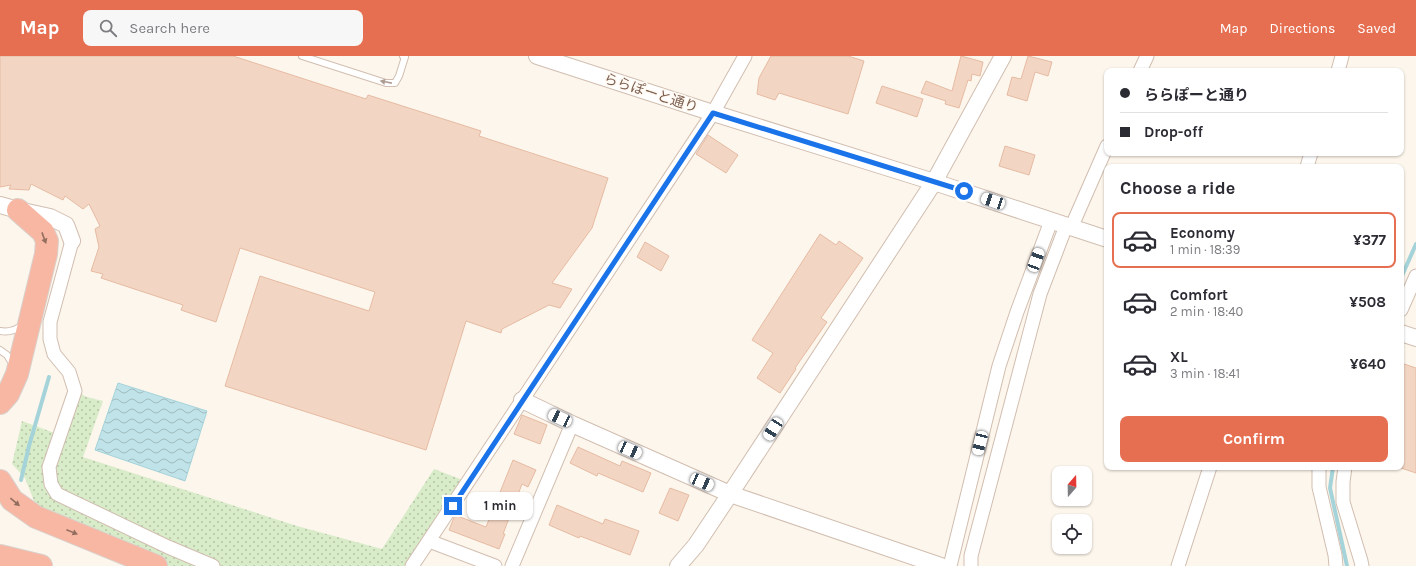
<!DOCTYPE html>
<meta charset="utf-8">
<style>
body{margin:0;font-family:Karla,"Noto Sans JP",sans-serif;background:#f7f7f7;color:#2b2b33;height:100vh;display:flex;flex-direction:column;font-size:15px;white-space:nowrap}
*{box-sizing:border-box;margin:0}
p{font-size:13px;color:#7c7c81}
.icon{flex:none;width:22px;height:22px;fill:none;stroke:currentColor;stroke-width:2;stroke-linecap:round;stroke-linejoin:round}
.map{position:relative;flex:1;overflow:hidden}
.sheet{position:absolute;left:1104px;top:108px;width:300px;height:306px;display:flex;flex-direction:column;background:#fff;border-radius:8px;box-shadow:0 1px 3px #0004}
.sheet>*{flex:none}
.hud{position:absolute;left:1104px;top:12px;width:300px;height:88px;border-radius:8px;box-shadow:0 1px 3px #0004;display:grid;align-content:center;height:88px;padding:0 16px;background:#fff}
.needle{width:26px;rotate:20deg}
.tools{position:absolute;left:1052px;top:410px;display:grid;gap:8px}
.tools a{display:grid;place-items:center;width:40px;height:40px;border-radius:8px;background:#fff;box-shadow:0 1px 3px #0004;font-size:20px}
.end{position:absolute;width:18px;height:18px;margin:-9px;border:5px solid #1a73e8;background:#fff;box-shadow:0 0 0 2px #fff}
.from{border-radius:50%}
.bubble{position:absolute;height:28px;border-radius:8px;background:#fff;box-shadow:0 1px 3px #0004;font-size:13px;font-weight:700;line-height:28px;text-align:center}
.car{position:absolute;width:12px;height:24px;margin:-12px -6px;border-radius:5px;box-shadow:0 0 3px 1px #0007;background:linear-gradient(#fff 24%,#345 0 40%,#fff 0 76%,#345 0 86%,#fff 0)}
.hud b{display:flex;align-items:center;gap:14px;height:38px;font-size:15px}
.hud b+b{border-top:1px solid #e1e1e2}
.hud i{width:10px;height:10px;background:#2b2b33}
ul{padding:0;list-style:none}
li{display:flex;align-items:center;gap:12px;height:56px;margin:0 8px 6px;padding:0 8px;border:2px solid transparent;border-radius:8px}
li div{flex:1}
li b{display:block;font-size:15px}
li em{font-style:normal;font-weight:700}
li.selected{border-color:#e76f51}
li>.icon{width:36px;height:36px;stroke-width:1.5}
h2{padding:0 16px;font-size:18px;line-height:48px}
.primary-button{display:flex;gap:8px;margin-top:auto;padding:8px 16px}
.primary-button a{flex:1;height:46px;border-radius:8px;background:#e76f51;color:#fff;font-size:16px;font-weight:700;line-height:46px;text-align:center}
header{display:flex;align-items:center;gap:24px;box-sizing:border-box;height:56px;padding:0 20px;background:#e76f51;color:#fff}
header strong{font-size:19px}
nav{display:flex;gap:22px;margin-inline-start:auto;font-size:14px}
.search{width:280px;height:36px;background:#f7f7f7;display:flex;align-items:center;gap:10px;box-sizing:border-box;padding:0 14px;border-radius:8px;color:#7c7c81;font-size:15px}
.map>svg:first-child{display:block}
</style>
<header>
<strong>Map</strong>
<div class="search"><svg class="icon" aria-label="search" viewBox="0 0 24 24"><circle cx="10" cy="10" r="6"/><path d="M15 15l6 6"/></svg>Search here</div>
<nav><a>Map</a><a>Directions</a><a>Saved</a></nav>
</header>
<div class="map">
<svg width="1416" height="510" viewBox="0 0 1416 510">
<defs>
<pattern id="grass-dots" width="8" height="8" patternUnits="userSpaceOnUse"><rect width="8" height="8" fill="#d8ecc9"/><path d="M2 2h.1M6 6h.1" fill="none" stroke="#b4c2a5" stroke-width="1.8" stroke-linecap="round"/></pattern>
<pattern id="water-waves" width="16" height="10" patternUnits="userSpaceOnUse"><rect width="16" height="10" fill="#bfe3e8"/><path d="M0 5q4-4 8 0t8 0" fill="none" stroke="#a0bbbe"/></pattern>
</defs>
<rect width="100%" height="100%" fill="#fdf6ec"/>
<path fill="url(#grass-dots)" d="M 75,335 L 87,341 L 103,345 L 83,401 L 297,470 L 382,493 L 434,413 L 468,426 L 411,510 L 159,510 L 43,453 L 34,445 L 25,422 L 12,408 L 22,365 L 60,379 Z"/>
<path fill="url(#water-waves)" stroke="#a5d3da" d="M 118,327 L 207,355 L 185,425 L 95,394 Z"/>
<g fill="none" stroke-linecap="round" stroke-linejoin="round">
<g stroke="#a5d3da" stroke-width="4">
<path d="M 1401,222 L 1416,188"/>
<path d="M 1333,411 L 1330,432 L 1347,510"/>
<path d="M 21,424 L 29,390 L 49,321"/>
</g>
</g>
<g fill="#f3d5c3" stroke="#e6bba3">
<path d="M 0,0 L 233,0 L 366,43 L 368,39 L 481,75 L 479,80 L 608,122 L 592,172 L 552,227 L 572,233 L 560,252 L 549,249 L 502,273 L 501,277 L 466,265 L 426,394 L 225,330 L 260,220 L 369,255 L 375,236 L 240,192 L 216,266 L 181,254 L 183,249 L 101,222 L 103,218 L 91,215 L 99,191 L 95,173 L 100,170 L 89,148 L 83,153 L 65,140 L 63,144 L 31,128 L 29,134 L 9,133 L 11,129 L 0,131 Z"/>
<path d="M 771,0 L 848,0 L 864,5 L 848,58 L 779,37 L 775,44 L 757,38 L 759,22 Z"/>
<path d="M 961,0 L 983,6 L 980,20 L 972,18 L 971,25 L 968,24 L 959,52 L 945,48 L 946,45 L 921,37 L 926,25 L 952,35 Z"/>
<path d="M 1028,0 L 1052,6 L 1048,20 L 1035,16 L 1027,45 L 1007,39 L 1012,21 L 1021,23 Z"/>
<path d="M 882,30 L 923,43 L 917,61 L 876,47 Z"/>
<path d="M 708,79 L 738,99 L 726,117 L 696,98 Z"/>
<path d="M 1005,90 L 1035,99 L 1029,119 L 999,110 Z"/>
<path d="M 820,178 L 836,189 L 839,185 L 863,202 L 821,262 L 827,266 L 795,312 L 796,313 L 780,337 L 757,322 L 773,297 L 752,284 Z"/>
<path d="M 645,186 L 669,200 L 661,215 L 637,201 Z"/>
<path d="M 1401,307 L 1416,312 L 1416,417 L 1401,412 Z"/>
<path d="M 522,359 L 547,369 L 540,388 L 514,378 Z"/>
<path d="M 578,391 L 620,410 L 622,405 L 651,417 L 643,436 L 598,417 L 597,420 L 570,407 Z"/>
<path d="M 513,404 L 536,414 L 528,431 L 522,428 L 503,478 L 505,478 L 499,493 L 449,474 L 455,459 L 486,471 Z"/>
<path d="M 670,432 L 689,439 L 678,465 L 659,457 Z"/>
<path d="M 557,449 L 603,468 L 605,463 L 639,475 L 630,499 L 580,480 L 579,482 L 549,469 Z"/>
</g>
<g fill="none" stroke-linecap="round" stroke-linejoin="round">
<g stroke="#d1beb0" stroke-width="8">
<g id="service">
<path d="M 302,0 L 386,27 L 395,27 L 399,20 L 405,1 L 403,0"/>
<path d="M 0,275 C 9,277 16,274 23,269"/>
<path d="M 0,294 L 7,299 L 13,309"/>
</g>
</g>
<g stroke="#d1beb0" stroke-width="15">
<g id="minor">
<path d="M 1140,15 L 1147,0"/>
<path d="M 1338,15 L 1342,0"/>
<path d="M 1307,111 L 1311,97"/>
<path d="M 1071,172 L 1107,90"/>
<path d="M 72,185 L 50,266 L 50,283 L 54,298 L 69,316 L 75,335 L 49,411 L 51,428 L 57,438 L 168,491 L 213,510"/>
<path d="M 1401,254 L 1416,220"/>
<path d="M 1319,411 L 1319,431 L 1335,499 L 1336,510"/>
<path d="M 1345,411 L 1343,426 L 1343,446 L 1361,505 L 1362,510"/>
<path d="M 429,485 L 495,510"/>
<path d="M 412,510 L 713,57 L 745,0"/>
<path d="M 512,510 L 572,368"/>
<path d="M 950,510 L 999,310 L 1017,256 L 1051,165"/>
<path d="M 971,510 L 971,500 L 1040,238 L 1066,170"/>
<path d="M 1178,510 L 1210,411"/>
</g>
</g>
<g stroke="#d1beb0" stroke-width="18">
<g id="tertiary">
<path d="M 537,0 L 713,57 L 934,126 L 1107,183"/>
<path d="M 0,149 L 18,154 L 50,161 L 66,169 L 72,185"/>
<path d="M 1401,277 L 1416,282"/>
<path d="M 522,344 L 572,368 L 730,438 L 941,510"/>
<path d="M 678,510 L 696,489 L 730,438 L 934,126 L 1003,0"/>
</g>
</g>
<g stroke="#dad1cd" stroke-width="24">
<g id="motorway">
<path d="M 0,347 L 8,338 L 17,318 L 46,198 L 47,185 L 43,176 L 18,154"/>
<path d="M 0,425 L 12,444 L 36,461 L 156,510"/>
<path d="M 0,500 L 41,510"/>
</g>
</g>
<use href="#service" stroke="#fff" stroke-width="6"/>
<use href="#minor" stroke="#fff" stroke-width="13"/>
<use href="#tertiary" stroke="#fff" stroke-width="16"/>
<use href="#motorway" stroke="#f7b7a3" stroke-width="22"/>
</g>
<defs><path id="oneway-solid" d="M-6-.8H1V-3.2L6.5 0L1 3.2V.8H-6Z"/></defs>
<use fill="#af9d94" href="#oneway-solid" transform="translate(386 26) rotate(-169)"/>
<g fill="#936e5e">
<use href="#oneway-solid" transform="translate(44 182) rotate(70)"/>
<use href="#oneway-solid" transform="translate(15 446) rotate(40)"/>
<use href="#oneway-solid" transform="translate(72 476) rotate(22)"/>
</g>
<g fill="none" stroke-linecap="round" stroke-linejoin="round">
<path stroke="#1a73e8" stroke-width="5" d="M 453,450 L 713,57 L 964,135"/>
</g>
<g text-anchor="middle" dominant-baseline="central" stroke-width="3.5" stroke-linejoin="round" paint-order="stroke">
<g font-size="14" fill="#7a5c4d" stroke="#fffaf3">
<text transform="translate(651 37) rotate(18)">ららぽーと通り</text>
</g>
</g>
</svg>
<div class="tools">
<a><svg class="needle" viewBox="-14 -14 28 28"><path d="M0-13l5 13h-10z" fill="#e53935"/><path d="M0 13l5-13h-10z" fill="#7c7c81"/></svg></a>
<a><svg class="icon" aria-label="locate" viewBox="0 0 24 24"><circle cx="12" cy="12" r="6"/><path d="M12 2v4M12 18v4M2 12h4M18 12h4"/></svg></a>
</div>
<i class="end from" style="left:964px;top:135px"></i>
<i class="end" style="left:453px;top:450px"></i>
<div class="bubble" style="left:467px;top:436px;width:66px">1 min</div>
<i class="car" style="left:993px;top:145px;rotate:289deg"></i>
<i class="car" style="left:1036px;top:204px;rotate:20deg"></i>
<i class="car" style="left:560px;top:362px;rotate:295deg"></i>
<i class="car" style="left:773px;top:373px;rotate:213deg"></i>
<i class="car" style="left:980px;top:387px;rotate:194deg"></i>
<i class="car" style="left:630px;top:394px;rotate:114deg"></i>
<i class="car" style="left:702px;top:426px;rotate:114deg"></i>
<div class="hud">
<b><i class="from"></i>ららぽーと通り</b>
<b><i></i>Drop-off</b>
</div>
<section class="sheet">
<h2>Choose a ride</h2>
<ul>
<li class="selected"><svg class="icon" aria-label="car" viewBox="0 0 24 24"><path d="M5 17H2v-5l4-1 3-4h7l3 4 3 1v5h-3M9 17h6M6 11h13"/><circle cx="7" cy="17" r="2"/><circle cx="17" cy="17" r="2"/></svg><div><b>Economy</b><p>1 min · 18:39</p></div><em>¥377</em></li>
<li><svg class="icon" aria-label="car" viewBox="0 0 24 24"><path d="M5 17H2v-5l4-1 3-4h7l3 4 3 1v5h-3M9 17h6M6 11h13"/><circle cx="7" cy="17" r="2"/><circle cx="17" cy="17" r="2"/></svg><div><b>Comfort</b><p>2 min · 18:40</p></div><em>¥508</em></li>
<li><svg class="icon" aria-label="car" viewBox="0 0 24 24"><path d="M5 17H2v-5l4-1 3-4h7l3 4 3 1v5h-3M9 17h6M6 11h13"/><circle cx="7" cy="17" r="2"/><circle cx="17" cy="17" r="2"/></svg><div><b>XL</b><p>3 min · 18:41</p></div><em>¥640</em></li>
</ul>
<div class="primary-button"><a>Confirm</a></div>
</section>
</div>
